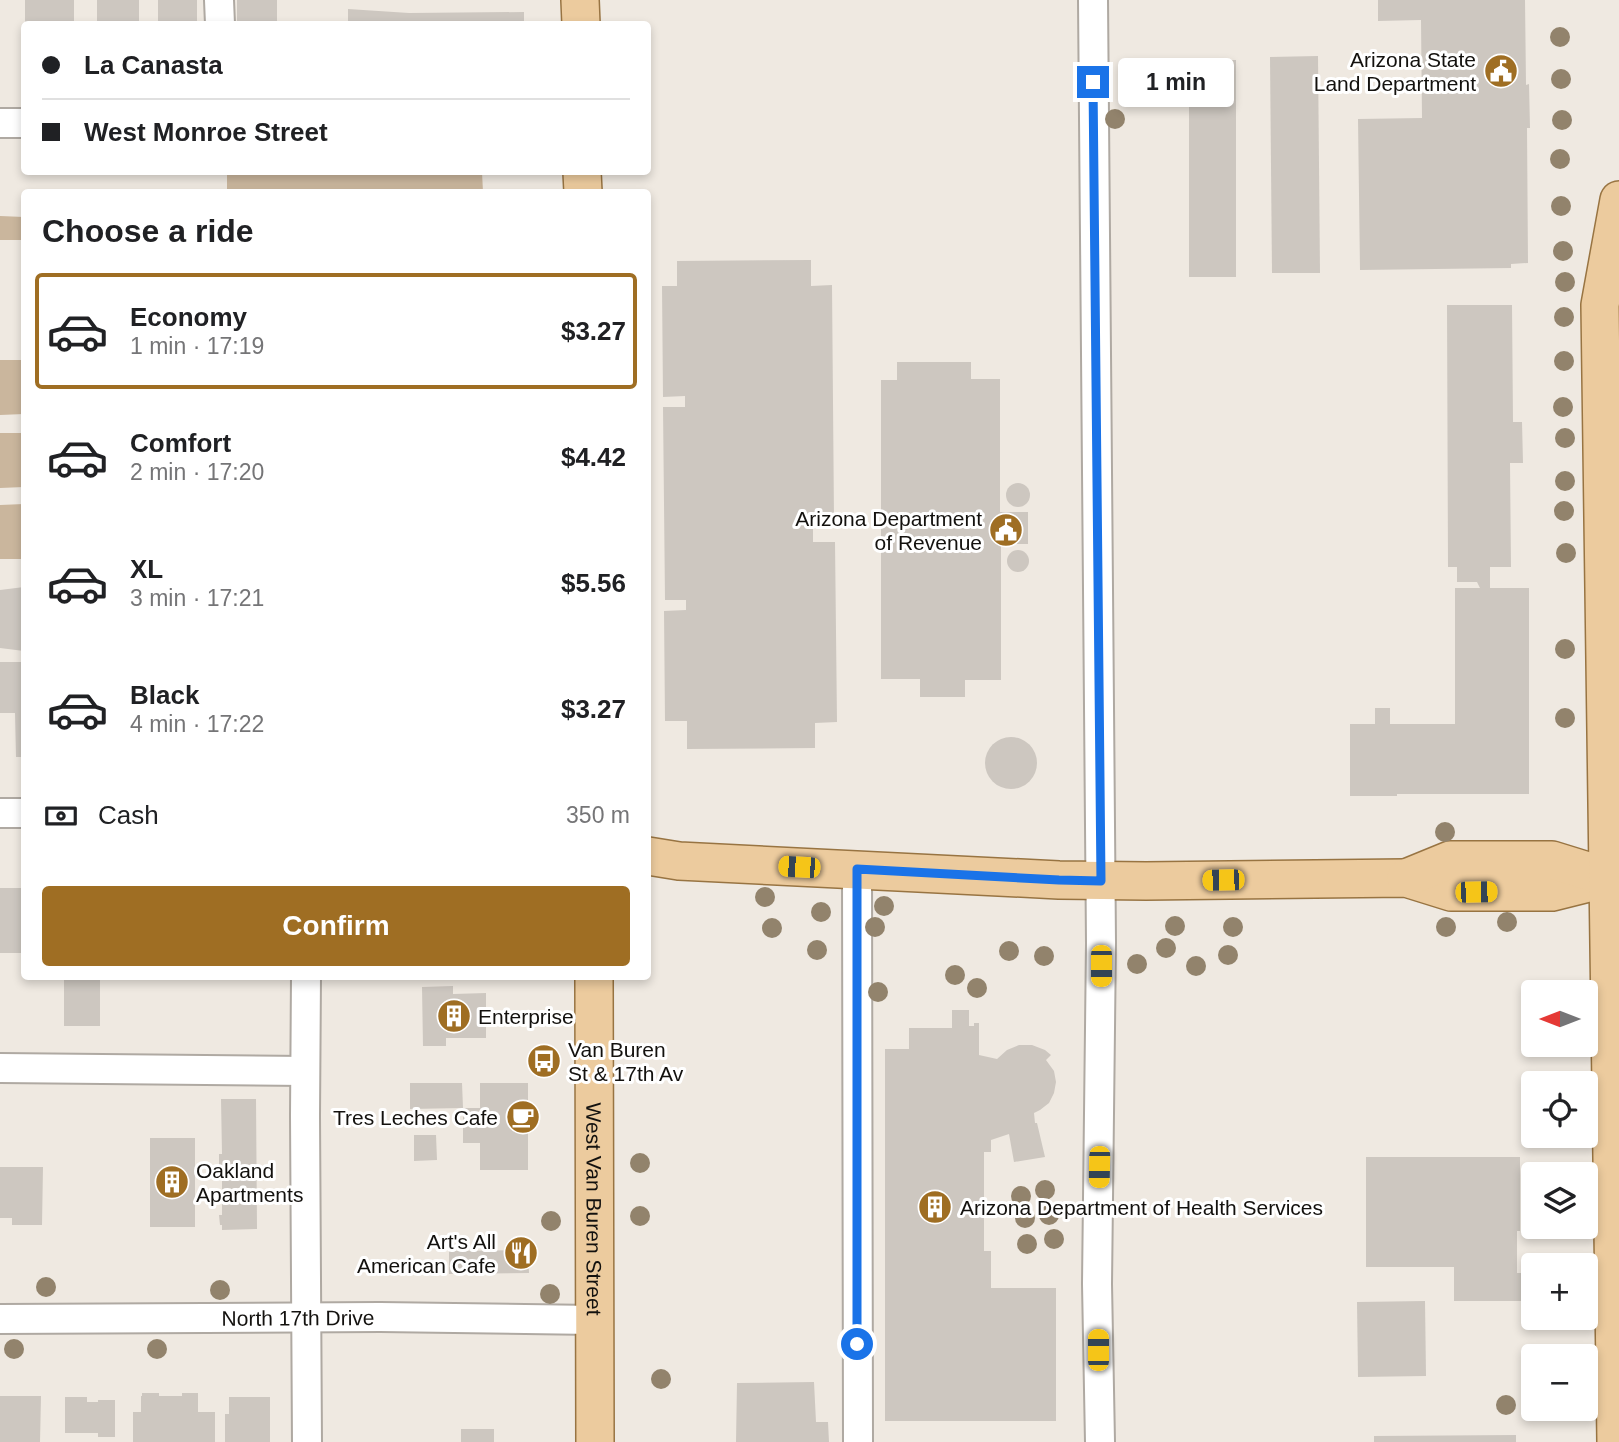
<!DOCTYPE html>
<meta charset="utf-8">
<style>
body{margin:0;font-family:Helvetica,sans-serif;background:#f6f6f6;color:#202124;height:100vh;display:flex;flex-direction:column;font-size:26px;white-space:nowrap}
*{box-sizing:border-box;margin:0}
p{font-size:23px;color:#757577}
.icon{flex:none;width:38px;height:38px;fill:none;stroke:currentColor;stroke-width:2;stroke-linecap:round;stroke-linejoin:round}
.map{position:relative;flex:1;overflow:hidden}
.details{position:absolute;left:21px;top:189px;width:630px;height:791px;display:flex;flex-direction:column;background:#fff;border-radius:7px;box-shadow:0 4px 10px #0003}
.details>*{flex:none}
.guide{position:absolute;left:21px;top:21px;width:630px;height:154px;border-radius:7px;box-shadow:0 4px 10px #0003;display:grid;align-content:center;height:154px;padding:0 21px;background:#fff}
.needle{width:46px;rotate:270deg}
.tools{position:absolute;left:1521px;top:980px;display:grid;gap:14px}
.tools a{display:grid;place-items:center;width:77px;height:77px;border-radius:7px;background:#fff;box-shadow:0 4px 10px #0003;font-size:35px}
.end{position:absolute;width:32px;height:32px;margin:-16px;border:9px solid #1a73e8;background:#fff;box-shadow:0 0 0 4px #fff}
.from{border-radius:50%}
.bubble{position:absolute;height:49px;border-radius:7px;background:#fff;box-shadow:0 4px 10px #0003;font-size:23px;font-weight:700;line-height:49px;text-align:center}
.car{position:absolute;width:21px;height:42px;margin:-21px -10px;border-radius:9px;box-shadow:0 0 5px 2px #0007;background:linear-gradient(#f5c518 24%,#345 0 40%,#f5c518 0 76%,#345 0 86%,#f5c518 0)}
.guide b{display:flex;align-items:center;gap:24px;height:66px;font-size:26px}
.guide b+b{border-top:2px solid #e0e0e0}
.guide i{width:18px;height:18px;background:#202124}
ul{padding:0;list-style:none}
li{display:flex;align-items:center;gap:21px;height:116px;margin:0 14px 10px;padding:0 7px;border:4px solid transparent;border-radius:7px}
li div{flex:1}
li b{display:block;font-size:26px}
li em{font-style:normal;font-weight:700}
li.selected{border-color:#9f6e23}
li>.icon{width:63px;height:63px;stroke-width:1.5}
h2{padding:0 21px;font-size:32px;line-height:84px}
.pay{display:flex;align-items:center;gap:18px;height:77px;padding:0 21px;font-size:26px}
.pay p{margin-inline-start:auto}
.button{display:flex;gap:14px;margin-top:auto;padding:14px 21px}
.button a{flex:1;height:80px;border-radius:7px;background:#9f6e23;color:#fff;font-size:28px;font-weight:700;line-height:80px;text-align:center}
.map>svg:first-child{display:block}
</style>
<div class="map">
<svg width="1619" height="1442" viewBox="0 0 1619 1442">
<rect width="100%" height="100%" fill="#efe9e1"/>
<g fill="#cab69d">
<path d="M 295,172 L 482,172 L 483,192 L 227,192 L 227,175 L 291,173 Z"/>
<path d="M 0,216 L 24,217 L 24,240 L 0,240 Z"/>
<path d="M 0,360 L 24,360 L 24,414 L 0,415 Z"/>
<path d="M 0,433 L 24,433 L 24,487 L 0,488 Z"/>
<path d="M 24,504 L 24,559 L 0,559 L 0,505 Z"/>
</g>
<g fill="#cdc7c0">
<rect x="25" y="0" width="49" height="24"/>
<rect x="97" y="0" width="42" height="24"/>
<rect x="158" y="0" width="39" height="24"/>
<rect x="237" y="0" width="40" height="24"/>
<path d="M 1378,0 L 1525,0 L 1526,85 L 1529,84 L 1530,128 L 1527,128 L 1528,263 L 1511,264 L 1511,268 L 1360,270 L 1358,119 L 1422,118 L 1421,20 L 1378,21 Z"/>
<path d="M 348,9 L 409,13 L 524,12 L 524,24 L 348,24 Z"/>
<path d="M 1318,56 L 1320,273 L 1272,273 L 1270,57 Z"/>
<rect x="1189" y="60" width="47" height="217"/>
<path d="M 811,260 L 811,286 L 832,285 L 834,518 L 813,518 L 813,542 L 835,542 L 837,722 L 815,723 L 815,748 L 687,749 L 687,721 L 665,721 L 664,611 L 686,610 L 686,600 L 665,600 L 663,407 L 685,407 L 685,396 L 663,397 L 662,286 L 677,286 L 677,261 Z"/>
<path d="M 1447,305 L 1512,305 L 1513,422 L 1522,422 L 1523,463 L 1510,463 L 1511,567 L 1490,567 L 1490,588 L 1529,588 L 1529,794 L 1397,794 L 1397,796 L 1350,796 L 1350,724 L 1375,724 L 1375,708 L 1390,708 L 1390,724 L 1455,724 L 1455,588 L 1480,588 L 1477,582 L 1457,582 L 1457,567 L 1448,567 Z"/>
<path d="M 897,362 L 971,362 L 971,379 L 1000,379 L 1000,512 L 1028,512 L 1028,544 L 1001,544 L 1001,680 L 965,680 L 965,697 L 920,697 L 920,679 L 881,679 L 881,380 L 897,380 Z"/>
<circle cx="1018" cy="495" r="12"/>
<circle cx="1018" cy="561" r="11"/>
<path d="M 24,587 L 24,607 L 22,618 L 24,633 L 24,651 L 0,648 L 0,590 Z"/>
<path d="M 0,662 L 24,662 L 24,757 L 16,757 L 15,713 L 0,713 Z"/>
<circle cx="1011" cy="763" r="26"/>
<rect x="0" y="888" width="24" height="65"/>
<rect x="64" y="976" width="36" height="50"/>
<path d="M 453,986 L 453,994 L 486,993 L 486,1038 L 446,1038 L 446,1046 L 423,1046 L 422,987 Z"/>
<path d="M 952,1010 L 969,1010 L 969,1026 L 974,1026 L 974,1023 L 979,1023 L 979,1055 L 997,1059 L 1007,1050 L 1019,1045 L 1032,1045 L 1045,1050 L 1051,1055 L 1046,1060 L 1054,1071 L 1056,1082 L 1054,1093 L 1049,1103 L 1040,1110 L 1034,1113 L 1035,1123 L 1037,1123 L 1045,1157 L 1014,1162 L 1009,1134 L 991,1140 L 991,1152 L 984,1152 L 984,1251 L 991,1251 L 991,1288 L 1056,1288 L 1056,1421 L 885,1421 L 885,1049 L 909,1049 L 909,1028 L 952,1028 Z"/>
<path d="M 541,1049 L 547,1049 L 547,1067 L 540,1067 Z"/>
<path d="M 410,1083 L 462,1083 L 463,1108 L 410,1109 Z"/>
<path d="M 480,1083 L 528,1083 L 528,1170 L 480,1170 L 480,1143 L 463,1143 L 463,1108 L 480,1108 Z"/>
<path d="M 221,1099 L 256,1099 L 257,1229 L 222,1230 L 222,1225 L 220,1225 L 219,1215 L 222,1215 L 222,1166 L 219,1166 L 219,1154 L 222,1154 Z"/>
<path d="M 414,1135 L 436,1135 L 437,1160 L 414,1161 Z"/>
<rect x="150" y="1138" width="45" height="89"/>
<path d="M 1366,1157 L 1520,1157 L 1520,1231 L 1517,1231 L 1517,1273 L 1528,1273 L 1528,1301 L 1454,1301 L 1454,1267 L 1366,1267 Z"/>
<path d="M 0,1167 L 43,1167 L 42,1225 L 12,1225 L 12,1218 L 0,1218 Z"/>
<path d="M 528,1250 L 529,1273 L 449,1274 L 449,1251 Z"/>
<path d="M 1425,1301 L 1426,1376 L 1358,1377 L 1357,1302 Z"/>
<path d="M 814,1382 L 816,1422 L 828,1422 L 829,1442 L 736,1442 L 737,1383 Z"/>
<path d="M 142,1393 L 159,1393 L 159,1396 L 182,1396 L 182,1393 L 198,1393 L 198,1412 L 215,1412 L 215,1442 L 133,1442 L 133,1412 L 141,1412 L 141,1396 L 142,1396 Z"/>
<path d="M 0,1396 L 41,1396 L 40,1442 L 0,1442 Z"/>
<path d="M 65,1397 L 87,1397 L 87,1402 L 98,1402 L 98,1400 L 115,1400 L 115,1437 L 98,1437 L 98,1433 L 65,1433 Z"/>
<path d="M 229,1397 L 270,1397 L 270,1442 L 225,1442 L 225,1414 L 229,1414 Z"/>
<rect x="461" y="1429" width="33" height="13"/>
<path d="M 1516,1435 L 1516,1442 L 1374,1442 L 1374,1436 Z"/>
</g>
<g fill="none" stroke-linecap="round" stroke-linejoin="round">
<g stroke="#afa9a2" stroke-width="32">
<g id="minor">
<path d="M 219,0 L 220,24"/>
<path d="M 1093,0 L 1101,943 L 1097,1284 L 1100,1442"/>
<path d="M 0,123 L 24,123"/>
<path d="M 0,813 L 24,813"/>
<path d="M 857,869 L 858,1442"/>
<path d="M 306,976 L 305,1116 L 307,1442"/>
<path d="M 0,1068 L 305,1071"/>
<path id="s1" d="M 0,1319 L 380,1317 L 594,1320"/>
</g>
</g>
<g stroke="#987442" stroke-width="40">
<g id="major">
<path d="M 580,0 L 581,24"/>
<path d="M 582,172 L 583,192"/>
<path d="M 648,856 L 679,861 L 1059,880 L 1146,881 L 1406,878 L 1451,892 L 1552,892 L 1608,878 L 1619,878"/>
<path d="M 1406,878 L 1450,860 L 1552,860 L 1607,877"/>
<path id="s2" d="M 594,976 L 595,1442"/>
<path d="M 1616,1442 L 1600,305 L 1619,200"/>
</g>
</g>
<use href="#minor" stroke="#fff" stroke-width="28"/>
<use href="#major" stroke="#eccb9e" stroke-width="37"/>
</g>
<g fill="#92836c">
<circle cx="1560" cy="37" r="10"/>
<circle cx="1561" cy="79" r="10"/>
<circle cx="1115" cy="119" r="10"/>
<circle cx="1562" cy="120" r="10"/>
<circle cx="1560" cy="159" r="10"/>
<circle cx="1561" cy="206" r="10"/>
<circle cx="1563" cy="251" r="10"/>
<circle cx="1565" cy="282" r="10"/>
<circle cx="1564" cy="317" r="10"/>
<circle cx="1564" cy="361" r="10"/>
<circle cx="1563" cy="407" r="10"/>
<circle cx="1565" cy="438" r="10"/>
<circle cx="1565" cy="481" r="10"/>
<circle cx="1564" cy="511" r="10"/>
<circle cx="1566" cy="553" r="10"/>
<circle cx="1565" cy="649" r="10"/>
<circle cx="1565" cy="718" r="10"/>
<circle cx="1445" cy="832" r="10"/>
<circle cx="765" cy="897" r="10"/>
<circle cx="884" cy="906" r="10"/>
<circle cx="821" cy="912" r="10"/>
<circle cx="1507" cy="922" r="10"/>
<circle cx="1175" cy="926" r="10"/>
<circle cx="875" cy="927" r="10"/>
<circle cx="1233" cy="927" r="10"/>
<circle cx="1446" cy="927" r="10"/>
<circle cx="772" cy="928" r="10"/>
<circle cx="1166" cy="948" r="10"/>
<circle cx="817" cy="950" r="10"/>
<circle cx="1009" cy="951" r="10"/>
<circle cx="1228" cy="955" r="10"/>
<circle cx="1044" cy="956" r="10"/>
<circle cx="1137" cy="964" r="10"/>
<circle cx="1196" cy="966" r="10"/>
<circle cx="955" cy="975" r="10"/>
<circle cx="977" cy="988" r="10"/>
<circle cx="878" cy="992" r="10"/>
<circle cx="640" cy="1163" r="10"/>
<circle cx="1045" cy="1190" r="10"/>
<circle cx="1021" cy="1196" r="10"/>
<circle cx="1049" cy="1215" r="10"/>
<circle cx="640" cy="1216" r="10"/>
<circle cx="1025" cy="1218" r="10"/>
<circle cx="551" cy="1221" r="10"/>
<circle cx="1054" cy="1239" r="10"/>
<circle cx="1027" cy="1244" r="10"/>
<circle cx="46" cy="1287" r="10"/>
<circle cx="220" cy="1290" r="10"/>
<circle cx="550" cy="1294" r="10"/>
<circle cx="14" cy="1349" r="10"/>
<circle cx="157" cy="1349" r="10"/>
<circle cx="661" cy="1379" r="10"/>
<circle cx="1506" cy="1405" r="10"/>
</g>
<g fill="none" stroke-linecap="round" stroke-linejoin="round">
<path stroke="#1a73e8" stroke-width="9" d="M 857,1344 L 857,869 L 1059,880 L 1101,881 L 1093,82"/>
</g>
<defs>
<g id="civic-disc" transform="scale(1.75)"><circle r="9.5" fill="#9f6e23" stroke="#fff"/><path d="M-.6-6.5H3V-4.5H.6V-3L4-1V1h2V6H-6V1h2V-1L-.6-3ZM-1.2 2.5V6h2.4V2.5Z" fill="#fff"/></g>
<g id="building-disc" transform="scale(1.75)"><circle r="9.5" fill="#9f6e23" stroke="#fff"/><path d="M-4-6H4V6H1V3H-1V6H-4ZM-2.5-4.3h1.7v1.8h-1.7ZM.8-4.3h1.7v1.8H.8ZM-2.5-1h1.7V.8h-1.7ZM.8-1h1.7V.8H.8Z" fill="#fff"/></g>
<g id="bus-disc" transform="scale(1.75)"><circle r="9.5" fill="#9f6e23" stroke="#fff"/><path d="M-5-6H5V4H4V6H2V4H-2V6H-4V4H-5ZM-3.5-4V0h7V-4ZM-3.5 1.2v1.5H-2V1.2ZM2 1.2v1.5H3.5V1.2Z" fill="#fff"/></g>
<g id="cafe-disc" transform="scale(1.75)"><circle r="9.5" fill="#9f6e23" stroke="#fff"/><path d="M-5.5-4.5H6V0H3Q3 3.5 0 3.5H-2.5Q-5.5 3.5-5.5 0ZM3-3.2v2h1.7v-2ZM-6 4.5H4V6H-6Z" fill="#fff"/></g>
<g id="restaurant-disc" transform="scale(1.75)"><circle r="9.5" fill="#9f6e23" stroke="#fff"/><path d="M-5-6h1v4h1v-4h1v4h1v-4h1v5L-1.5 .5V6h-2V.5L-5-1ZM5-6V6H3V1.5H1.5Q1.5-4 5-6Z" fill="#fff"/></g>
</defs>
<g fill-rule="evenodd">
<use href="#civic-disc" x="1501" y="71"/>
<use href="#civic-disc" x="1006" y="530"/>
<use href="#building-disc" x="454" y="1016"/>
<use href="#bus-disc" x="544" y="1061"/>
<use href="#cafe-disc" x="523" y="1117"/>
<use href="#building-disc" x="172" y="1182"/>
<use href="#building-disc" x="935" y="1207"/>
<use href="#restaurant-disc" x="521" y="1253"/>
</g>
<g text-anchor="middle" dominant-baseline="central" stroke-width="6" stroke-linejoin="round" paint-order="stroke">
<g font-size="21" fill="#13110e" stroke="#fff" text-anchor="end">
<text x="1476" y="59">Arizona State<tspan x="1476" dy="24">Land Department</tspan></text>
<text x="982" y="518">Arizona Department<tspan x="982" dy="24">of Revenue</tspan></text>
<text x="478" y="1016" text-anchor="start">Enterprise</text>
<text x="568" y="1049" text-anchor="start">Van Buren<tspan x="568" dy="24">St &amp; 17th Av</tspan></text>
<text x="498" y="1117">Tres Leches Cafe</text>
<text x="196" y="1170" text-anchor="start">Oakland<tspan x="196" dy="24">Apartments</tspan></text>
<text x="960" y="1207" text-anchor="start">Arizona Department of Health Services</text>
<text x="496" y="1241">Art's All<tspan x="496" dy="24">American Cafe</tspan></text>
</g>
<g font-size="21" fill="#13110e" stroke="#fff">
<text stroke="none"><textPath href="#s2" startOffset="233">West Van Buren Street</textPath></text>
<text stroke="none"><textPath href="#s1" startOffset="298">North 17th Drive</textPath></text>
</g>
</g>
</svg>
<div class="tools">
<a><svg class="needle" viewBox="-14 -14 28 28"><path d="M0-13l5 13h-10z" fill="#e53935"/><path d="M0 13l5-13h-10z" fill="#757577"/></svg></a>
<a><svg class="icon" aria-label="locate" viewBox="0 0 24 24"><circle cx="12" cy="12" r="6"/><path d="M12 2v4M12 18v4M2 12h4M18 12h4"/></svg></a>
<a><svg class="icon" aria-label="layers" viewBox="0 0 24 24"><path d="M12 4l9 5-9 5-9-5zM3 14l9 5 9-5"/></svg></a>
<a>+</a>
<a>−</a>
</div>
<i class="end from" style="left:857px;top:1344px"></i>
<i class="end" style="left:1093px;top:82px"></i>
<div class="bubble" style="left:1118px;top:58px;width:116px">1 min</div>
<i class="car" style="left:799px;top:867px;rotate:273deg"></i>
<i class="car" style="left:1223px;top:880px;rotate:269deg"></i>
<i class="car" style="left:1476px;top:892px;rotate:89deg"></i>
<i class="car" style="left:1101px;top:966px;rotate:180deg"></i>
<i class="car" style="left:1099px;top:1167px;rotate:181deg"></i>
<i class="car" style="left:1098px;top:1350px;rotate:0deg"></i>
<div class="guide">
<b><i class="from"></i>La Canasta</b>
<b><i></i>West Monroe Street</b>
</div>
<section class="details">
<h2>Choose a ride</h2>
<ul>
<li class="selected"><svg class="icon" aria-label="car" viewBox="0 0 24 24"><path d="M5 17H2v-5l4-1 3-4h7l3 4 3 1v5h-3M9 17h6M6 11h13"/><circle cx="7" cy="17" r="2"/><circle cx="17" cy="17" r="2"/></svg><div><b>Economy</b><p>1 min · 17:19</p></div><em>$3.27</em></li>
<li><svg class="icon" aria-label="car" viewBox="0 0 24 24"><path d="M5 17H2v-5l4-1 3-4h7l3 4 3 1v5h-3M9 17h6M6 11h13"/><circle cx="7" cy="17" r="2"/><circle cx="17" cy="17" r="2"/></svg><div><b>Comfort</b><p>2 min · 17:20</p></div><em>$4.42</em></li>
<li><svg class="icon" aria-label="car" viewBox="0 0 24 24"><path d="M5 17H2v-5l4-1 3-4h7l3 4 3 1v5h-3M9 17h6M6 11h13"/><circle cx="7" cy="17" r="2"/><circle cx="17" cy="17" r="2"/></svg><div><b>XL</b><p>3 min · 17:21</p></div><em>$5.56</em></li>
<li><svg class="icon" aria-label="car" viewBox="0 0 24 24"><path d="M5 17H2v-5l4-1 3-4h7l3 4 3 1v5h-3M9 17h6M6 11h13"/><circle cx="7" cy="17" r="2"/><circle cx="17" cy="17" r="2"/></svg><div><b>Black</b><p>4 min · 17:22</p></div><em>$3.27</em></li>
</ul>
<div class="pay"><svg class="icon" aria-label="cash" viewBox="0 0 24 24"><path d="M3 7h18v10H3z"/><circle cx="12" cy="12" r="2"/></svg>Cash<p>350 m</p></div>
<div class="button"><a>Confirm</a></div>
</section>
</div>
